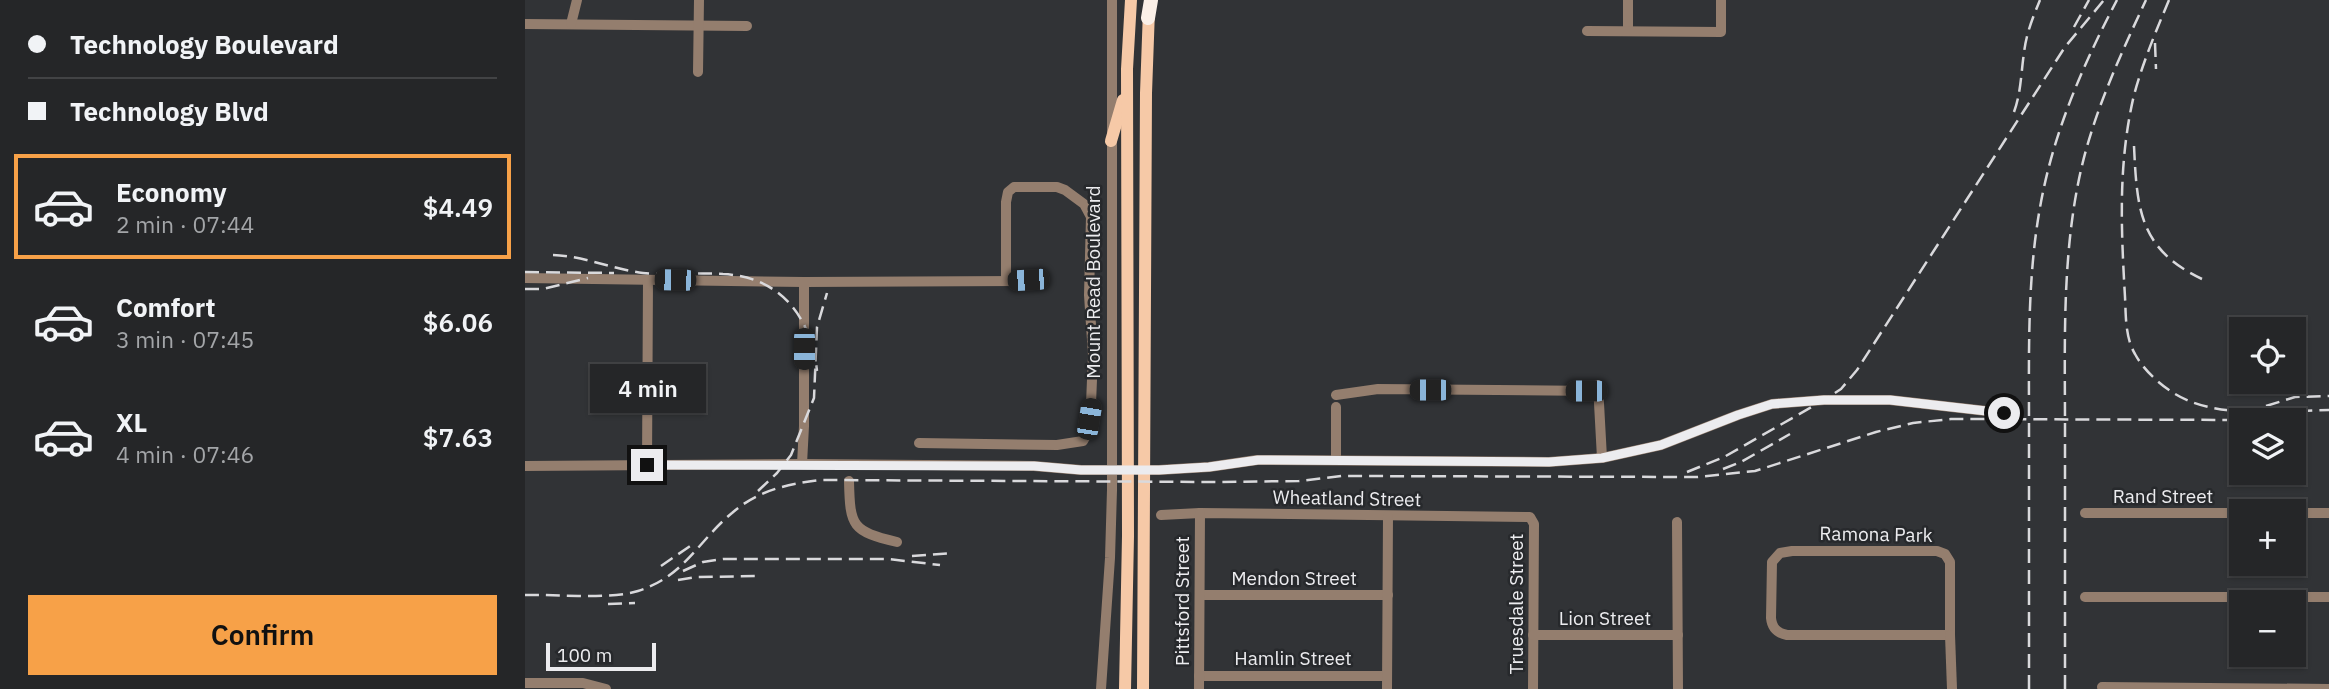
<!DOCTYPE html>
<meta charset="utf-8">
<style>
body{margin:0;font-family:"IBM Plex Sans",sans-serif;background:#313234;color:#f1f3f6;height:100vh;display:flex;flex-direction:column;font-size:26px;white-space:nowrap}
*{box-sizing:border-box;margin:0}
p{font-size:23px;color:#a3a5a8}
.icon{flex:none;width:38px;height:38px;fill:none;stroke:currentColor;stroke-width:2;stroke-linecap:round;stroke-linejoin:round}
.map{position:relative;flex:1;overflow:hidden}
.panel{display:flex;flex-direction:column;background:#252628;width:525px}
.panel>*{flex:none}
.top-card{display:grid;align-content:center;height:154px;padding:0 28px;background:#252628}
.fabs{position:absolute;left:1704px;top:317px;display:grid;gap:14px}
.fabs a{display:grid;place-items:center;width:77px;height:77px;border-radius:0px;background:#252628;box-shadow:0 2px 5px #0004,0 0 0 2px #424345;font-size:35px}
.scale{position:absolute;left:21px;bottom:18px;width:110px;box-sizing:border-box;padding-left:7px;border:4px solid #ececef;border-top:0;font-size:19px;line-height:24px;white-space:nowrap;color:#ececef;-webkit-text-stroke:5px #27292c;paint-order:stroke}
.end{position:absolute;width:32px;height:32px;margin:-16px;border:9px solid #ececef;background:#111;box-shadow:0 0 0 4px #111}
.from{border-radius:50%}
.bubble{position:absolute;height:49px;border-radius:0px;background:#252628;box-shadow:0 2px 5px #0004,0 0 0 2px #424345;font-size:23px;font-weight:600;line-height:49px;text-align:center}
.car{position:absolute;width:21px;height:42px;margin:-21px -10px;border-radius:9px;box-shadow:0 0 5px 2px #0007;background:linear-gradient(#222 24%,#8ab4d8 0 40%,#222 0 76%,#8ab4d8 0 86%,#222 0)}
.top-card b{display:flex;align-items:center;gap:24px;height:66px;font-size:26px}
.top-card b+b{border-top:2px solid #424345}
.top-card i{width:18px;height:18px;background:#f1f3f6}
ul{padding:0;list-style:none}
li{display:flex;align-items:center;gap:21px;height:105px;margin:0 14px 10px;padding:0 14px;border:4px solid transparent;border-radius:0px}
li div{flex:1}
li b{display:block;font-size:26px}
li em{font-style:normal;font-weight:600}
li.active{border-color:#f7a148}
li>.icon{width:63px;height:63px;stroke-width:1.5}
.primary-button{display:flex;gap:14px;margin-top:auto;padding:14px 28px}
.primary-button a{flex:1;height:80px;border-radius:0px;background:#f7a148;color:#111;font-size:28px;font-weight:600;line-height:80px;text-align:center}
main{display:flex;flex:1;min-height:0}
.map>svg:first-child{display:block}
</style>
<main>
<section class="panel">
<div class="top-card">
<b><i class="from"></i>Technology Boulevard</b>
<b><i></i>Technology Blvd</b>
</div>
<ul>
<li class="active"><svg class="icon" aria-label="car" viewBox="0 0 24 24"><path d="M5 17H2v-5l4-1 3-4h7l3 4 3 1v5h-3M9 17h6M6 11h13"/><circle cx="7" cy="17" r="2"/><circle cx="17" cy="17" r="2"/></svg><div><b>Economy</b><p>2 min · 07:44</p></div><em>$4.49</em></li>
<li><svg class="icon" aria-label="car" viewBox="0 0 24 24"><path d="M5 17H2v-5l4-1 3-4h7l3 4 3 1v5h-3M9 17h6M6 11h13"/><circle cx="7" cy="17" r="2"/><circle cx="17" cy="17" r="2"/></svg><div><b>Comfort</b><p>3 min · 07:45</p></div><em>$6.06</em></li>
<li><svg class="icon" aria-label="car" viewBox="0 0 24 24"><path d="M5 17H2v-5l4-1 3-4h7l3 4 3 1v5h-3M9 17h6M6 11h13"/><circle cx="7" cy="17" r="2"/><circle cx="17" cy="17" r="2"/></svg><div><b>XL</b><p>4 min · 07:46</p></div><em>$7.63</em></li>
</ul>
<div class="primary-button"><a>Confirm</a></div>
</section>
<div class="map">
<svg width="1804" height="689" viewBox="0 0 1804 689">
<rect width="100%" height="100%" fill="#313336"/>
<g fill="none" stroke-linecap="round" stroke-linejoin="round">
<g stroke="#947e6e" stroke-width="10">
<path d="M 1103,0 L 1103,31"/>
<path d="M 0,24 L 222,26"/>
<path d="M 46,24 L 52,0"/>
<path d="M 1062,31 L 1196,32 L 1196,0"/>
<path d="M 173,72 L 174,0"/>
<path d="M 0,278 L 279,282 L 517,281"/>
<path d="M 1073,385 L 1077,458"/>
<path d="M 811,395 L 853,389 L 1073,391"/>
<path d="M 394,443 L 532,445 L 558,441 L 562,434 L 566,404 L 568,355 L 564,295 L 566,217 L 559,204 L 540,190 L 532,187 L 489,187 L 483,192 L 481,202 L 481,281"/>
<path d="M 811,460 L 811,407"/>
<path d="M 277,464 L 279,426 L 279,282"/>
<path d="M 122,465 L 123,280"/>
<path d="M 0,466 L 277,464 L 509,466 L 556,470 L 634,470 L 684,467 L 732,460 L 1024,462 L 1077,458 L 1136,445 L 1213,415 L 1247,404 L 1299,400 L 1365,400 L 1479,413"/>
<path d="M 324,481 C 325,527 327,531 372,542"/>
<path d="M 1560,513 L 1717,513"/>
<path d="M 1769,513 L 1804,513"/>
<path d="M 636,515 L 675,513 L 1005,517 L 1009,524 L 1008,689"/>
<path d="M 1152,522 L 1153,689"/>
<path d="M 1267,551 L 1412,551 L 1420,554 L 1425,562 L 1425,635 L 1262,635 C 1252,633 1247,628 1246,618 L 1247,562 L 1255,553 Z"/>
<path d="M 675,595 L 863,595"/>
<path d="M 1560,597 L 1804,597"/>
<path d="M 1008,635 L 1153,635"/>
<path d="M 1425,635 L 1427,689"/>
<path d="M 674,676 L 862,676"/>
<path d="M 0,683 L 58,683 L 81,689"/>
<path d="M 1577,687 L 1804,689"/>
<path d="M 576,689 L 585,558 L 587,490 L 587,0"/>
<path d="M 674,689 L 675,513"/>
<path d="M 862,689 L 863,516"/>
</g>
<g stroke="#f6c9a7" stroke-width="12">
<path d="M 586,141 L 598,100"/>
<path d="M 600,689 L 603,536 L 602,69 L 606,0"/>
<path d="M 618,689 L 621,93 L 624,10"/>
</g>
<path stroke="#fbf0e8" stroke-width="14" d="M 623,18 L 626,0"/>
<g stroke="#d9d9dc" stroke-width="2.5" stroke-dasharray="14 7" stroke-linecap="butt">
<path d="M 1644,0 C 1631,31 1618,62 1609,95 C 1593,163 1596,228 1600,297 C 1601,316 1600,337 1610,354 C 1618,369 1633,383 1647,392 C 1689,420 1756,411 1804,410"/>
<path d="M 1549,27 L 1564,0"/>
<path d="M 1630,43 L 1631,69"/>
<path d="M 1489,112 C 1496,93 1496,73 1499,53 C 1501,34 1508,17 1515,0"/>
<path d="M 1609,146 C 1612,209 1614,249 1677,279"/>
<path d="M 28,255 C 59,256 87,269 118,273 C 144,276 171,272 198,274 C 256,277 286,317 292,371"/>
<path d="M 0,272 L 89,273"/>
<path d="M 0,289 L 18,289 L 63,278"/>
<path d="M 1741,406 L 1770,397 L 1804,396"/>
<path d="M 1198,469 L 1216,462 L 1265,434"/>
<path d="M 1162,472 L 1199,457 L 1299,400 L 1316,389 L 1332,370 L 1540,47 L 1579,0"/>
<path d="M 233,491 L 252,473 L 266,455 L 289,398 L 292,327 L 302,293"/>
<path d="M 387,556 L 427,553"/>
<path d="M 136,566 L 168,544"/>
<path d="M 158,571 L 178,562 L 198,559 L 363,559 L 415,565"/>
<path d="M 153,580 L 172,577 L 234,576"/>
<path d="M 0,595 C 32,594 84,600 113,591 C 160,576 173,541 207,513 C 233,490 263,484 296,480 L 692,482 L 774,481 L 817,476 L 1173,477 L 1230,471 L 1351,432 L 1388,423 L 1426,419 L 1717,420"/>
<path d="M 83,604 L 110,603"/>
<path d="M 1504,689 C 1504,601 1504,512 1504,424 C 1504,346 1502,268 1518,192 C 1532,124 1560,61 1592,0"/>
<path d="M 1540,689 C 1540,602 1540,515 1540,428 C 1540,345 1537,261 1554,179 C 1567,116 1594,58 1621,0"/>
</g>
</g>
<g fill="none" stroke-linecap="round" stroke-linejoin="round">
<path stroke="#ececef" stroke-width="9" d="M 122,465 L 509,466 L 556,470 L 634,470 L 684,467 L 733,460 L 1024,462 L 1077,458 L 1136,445 L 1213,415 L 1247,404 L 1299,400 L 1365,400 L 1479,413"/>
</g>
<g text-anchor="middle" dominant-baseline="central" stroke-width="5" stroke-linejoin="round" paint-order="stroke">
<g font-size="19" fill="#ececef" stroke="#27292c">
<text transform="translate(568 282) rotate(-90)">Mount Read Boulevard</text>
<text x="1638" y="496">Rand Street</text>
<text transform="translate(822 498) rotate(1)">Wheatland Street</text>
<text transform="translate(1351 534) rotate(1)">Ramona Park</text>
<text x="769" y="578">Mendon Street</text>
<text transform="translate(657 601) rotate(-90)">Pittsford Street</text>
<text transform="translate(991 604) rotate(-90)">Truesdale Street</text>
<text x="1080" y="618">Lion Street</text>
<text x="768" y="658">Hamlin Street</text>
</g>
</g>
</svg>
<div class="fabs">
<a><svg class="icon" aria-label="locate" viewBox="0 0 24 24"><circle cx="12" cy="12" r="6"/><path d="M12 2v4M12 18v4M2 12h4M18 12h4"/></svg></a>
<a><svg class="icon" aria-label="layers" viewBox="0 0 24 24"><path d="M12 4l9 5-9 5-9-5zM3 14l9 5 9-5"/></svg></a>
<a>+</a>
<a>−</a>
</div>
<div class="scale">100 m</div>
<i class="end from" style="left:1479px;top:413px"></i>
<i class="end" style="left:122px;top:465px"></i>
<div class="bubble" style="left:65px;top:364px;width:116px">4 min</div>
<i class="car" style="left:150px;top:280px;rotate:271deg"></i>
<i class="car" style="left:503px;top:280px;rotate:267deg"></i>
<i class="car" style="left:279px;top:349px;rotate:180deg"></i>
<i class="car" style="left:905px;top:390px;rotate:270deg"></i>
<i class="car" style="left:1061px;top:391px;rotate:270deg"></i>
<i class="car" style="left:564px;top:419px;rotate:9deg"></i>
</div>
</main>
